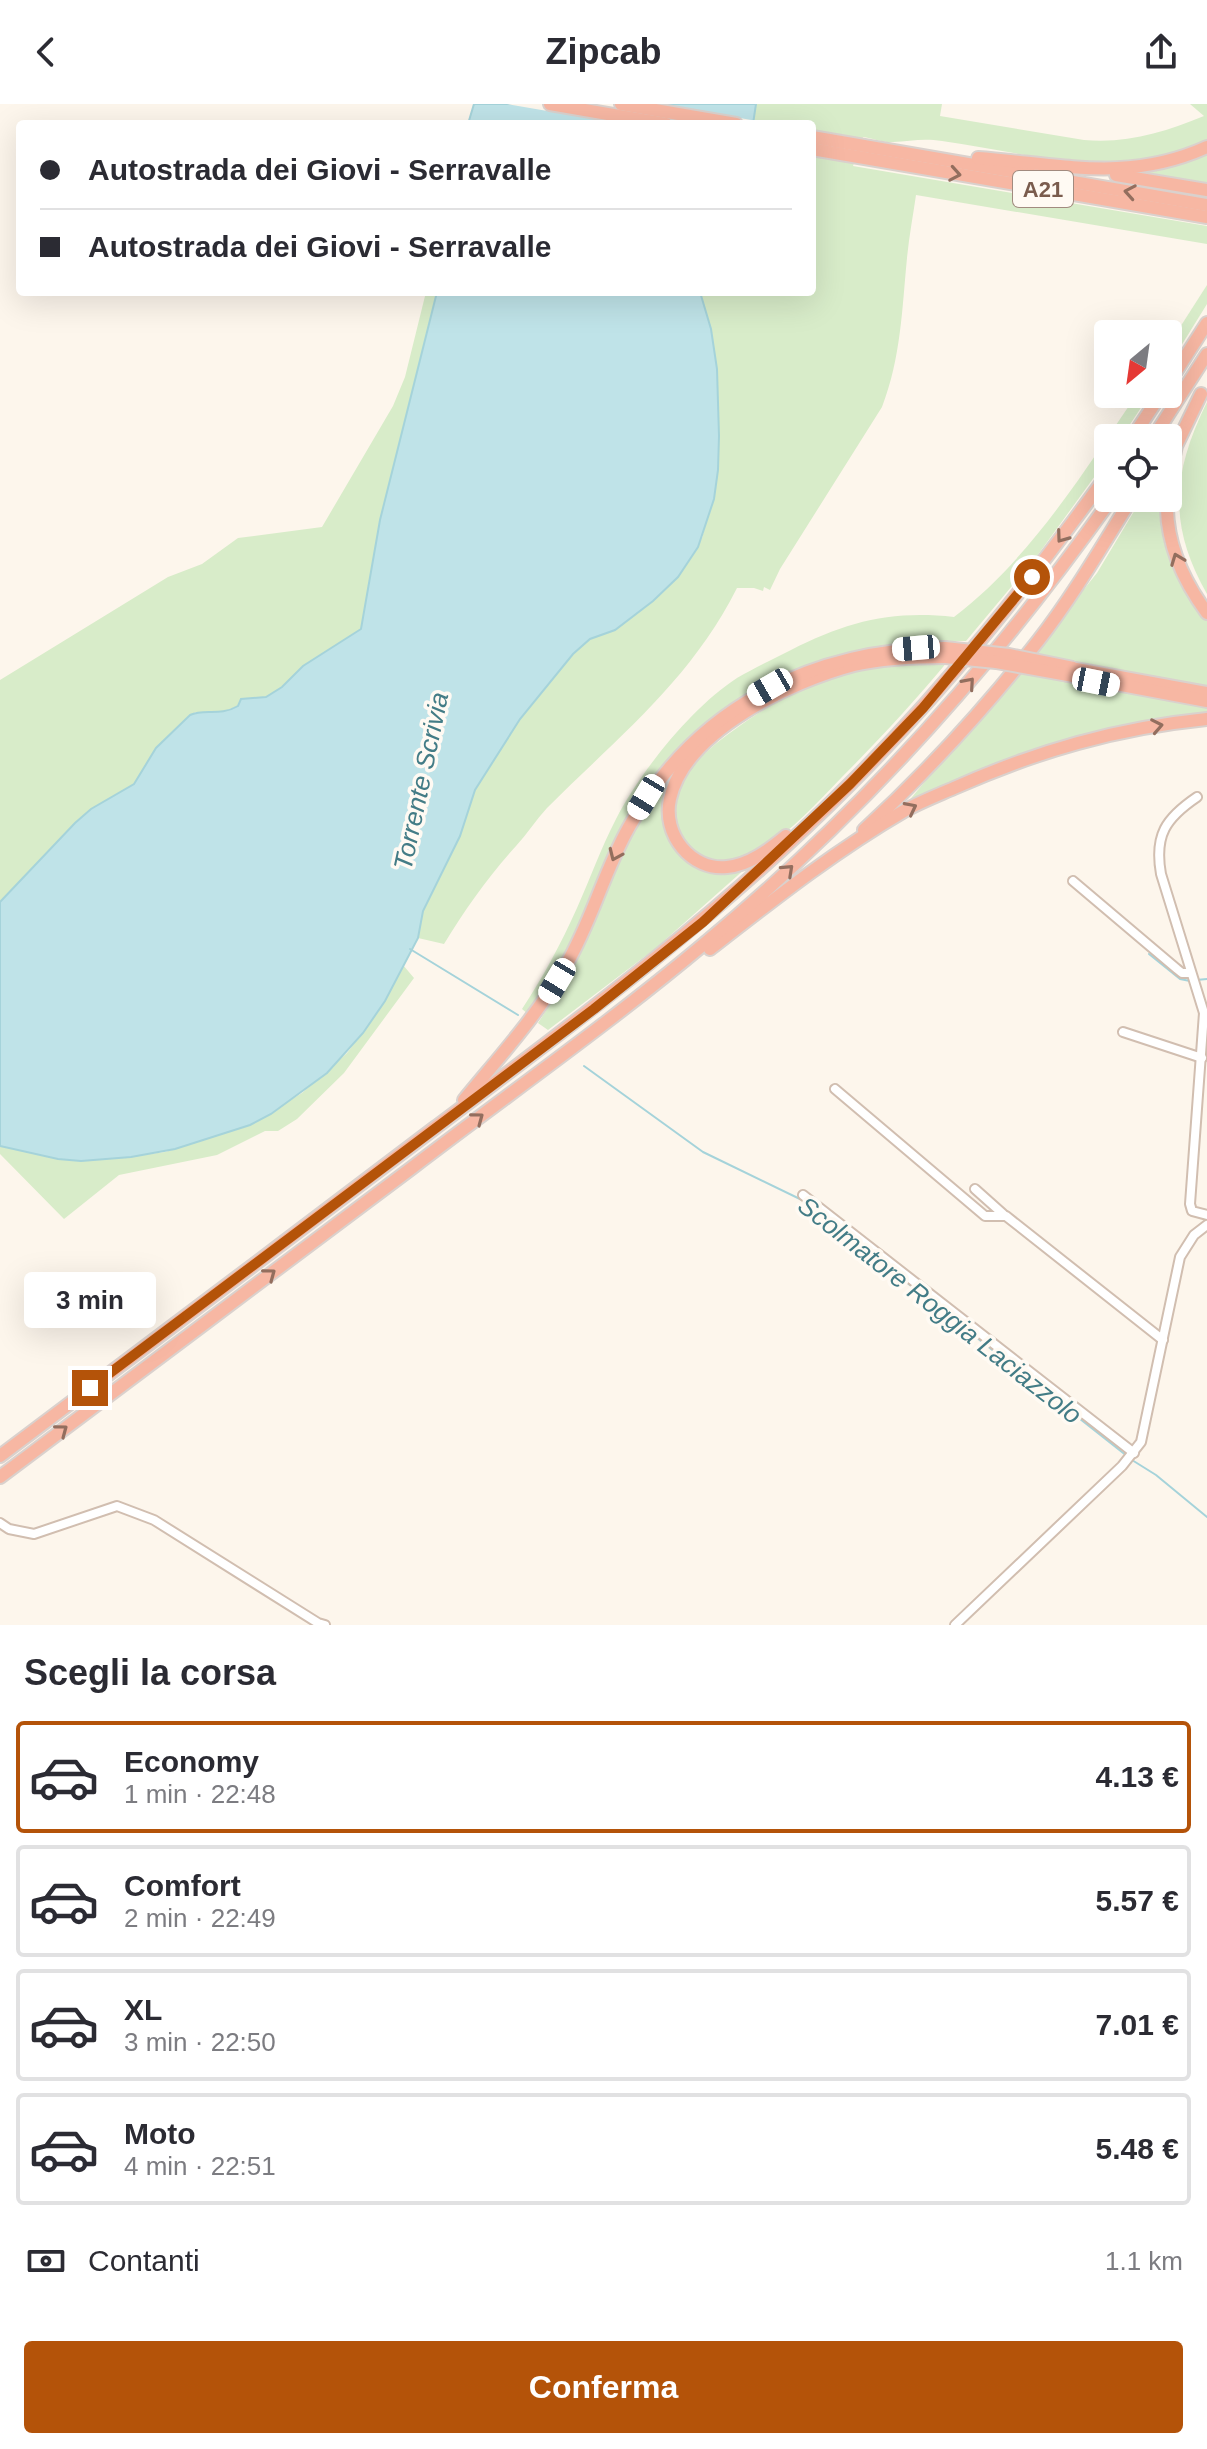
<!DOCTYPE html>
<html lang="it">
<meta charset="utf-8">
<style>
body{margin:0;font-family:Helvetica,sans-serif;background:#f2f2f3;color:#2b2b33;height:100vh;display:flex;flex-direction:column;font-size:30px;white-space:nowrap}
*{box-sizing:border-box;margin:0}
p{font-size:26px;color:#7c7c81}
.icon{flex:none;width:44px;height:44px;fill:none;stroke:currentColor;stroke-width:2;stroke-linecap:round;stroke-linejoin:round}
.map{position:relative;height:1521px;overflow:hidden}
.sheet{display:flex;flex-direction:column;background:#fff;flex:1}
.sheet>*{flex:none}
.hud{position:absolute;left:16px;top:16px;width:800px;height:176px;border-radius:8px;box-shadow:0 8px 32px #0002;display:grid;align-content:center;height:176px;padding:0 24px;background:#fff}
.needle{width:52px;rotate:209deg}
.fabs{position:absolute;left:1094px;top:216px;display:grid;gap:16px}
.fabs a{display:grid;place-items:center;width:88px;height:88px;border-radius:8px;background:#fff;box-shadow:0 8px 32px #0002;font-size:40px}
.end{position:absolute;width:36px;height:36px;margin:-18px;border:10px solid #b45309;background:#fff;box-shadow:0 0 0 4px #fff}
.from{border-radius:50%}
.bubble{position:absolute;height:56px;border-radius:8px;background:#fff;box-shadow:0 8px 32px #0002;font-size:26px;font-weight:800;line-height:56px;text-align:center}
.car{position:absolute;width:24px;height:48px;margin:-24px -12px;border-radius:10px;box-shadow:0 0 6px 2px #0007;background:linear-gradient(#fff 24%,#345 0 40%,#fff 0 76%,#345 0 86%,#fff 0)}
.hud b{display:flex;align-items:center;gap:28px;height:76px;font-size:30px}
.hud b+b{border-top:2px solid #e1e1e2}
.hud i{width:20px;height:20px;background:#2b2b33}
ul{padding:0;list-style:none}
li{display:flex;align-items:center;gap:24px;height:112px;margin:0 16px 12px;padding:0 8px;border:4px solid #e1e1e2;border-radius:8px}
li div{flex:1}
li b{display:block;font-size:30px}
li em{font-style:normal;font-weight:800}
li.active{border-color:#b45309}
li>.icon{width:72px;height:72px;stroke-width:1.5}
h2{padding:0 24px;font-size:36px;line-height:96px}
.pay{display:flex;align-items:center;gap:20px;height:88px;padding:0 24px;font-size:30px}
.pay p{margin-inline-start:auto}
.cta{display:flex;gap:16px;margin-top:auto;padding:16px 24px}
.cta a{flex:1;height:92px;border-radius:8px;background:#b45309;color:#fff;font-size:32px;font-weight:800;line-height:92px;text-align:center}
header{display:flex;justify-content:space-between;align-items:center;height:104px;padding:0 24px;background:#fff;font-size:36px;font-weight:800}
.map>svg:first-child{display:block}
</style>
<header><svg class="icon" aria-label="back" viewBox="0 0 24 24"><path d="M15 5l-7 7 7 7"/></svg>Zipcab<svg class="icon" aria-label="share" viewBox="0 0 24 24"><path d="M12 15V3M7 8l5-5 5 5M5 13v7h14v-7"/></svg></header>
<div class="map">
<svg width="1207" height="1521" viewBox="0 0 1207 1521">
<rect width="100%" height="100%" fill="#fdf6ec"/>
<g fill="#d8ecc9">
<path d="M 756,0 L 942,0 L 940,12 L 1084,36 C 1127,40 1165,28 1204,12 L 1190,0 L 1207,0 L 1207,38 C 1114,79 1036,50 942,37 C 924,34 910,37 893,38 C 884,39 872,34 863,33 L 853,62 L 1207,122 L 1207,140 L 916,91 C 913,112 909,133 907,154 C 902,205 901,254 882,303 L 780,465 L 770,486 L 764,483 L 763,487 L 754,484 L 737,484 C 690,577 619,632 547,704 C 536,716 527,730 516,742 C 488,773 466,804 444,840 L 418,834 L 423,807 L 460,732 L 475,686 L 520,615 L 573,550 L 590,535 L 615,526 L 662,489 L 678,473 L 702,434 L 716,383 L 719,332 L 717,265 L 711,225 L 700,188 L 812,188 L 812,20 L 753,20 Z"/>
<path d="M 1207,50 L 1207,79 L 1146,70 L 1146,67 L 1175,62 Z"/>
<path d="M 1207,181 L 1207,200 L 1168,263 L 1168,242 Z"/>
<path d="M 426,188 L 437,188 L 437,194 L 380,416 L 361,525 L 303,562 L 282,583 L 266,593 L 255,594 L 221,609 L 196,608 L 190,611 L 156,644 L 134,680 L 91,705 L 0,798 L 0,576 L 168,473 L 202,460 L 238,434 L 322,423 L 393,302 L 405,273 Z"/>
<path d="M 1137,290 L 1150,290 L 1121,334 L 1108,334 L 1108,354 L 1037,452 L 966,537 L 933,537 L 869,545 L 811,560 L 761,583 L 669,659 L 566,851 L 528,910 L 522,905 C 543,873 561,840 577,804 C 590,775 601,744 616,715 C 640,668 692,603 737,574 C 754,564 773,555 791,546 C 846,518 891,506 954,513 C 1030,455 1083,369 1137,290 Z"/>
<path d="M 1207,298 L 1207,490 C 1167,420 1173,367 1207,298 Z"/>
<path d="M 1142,394 L 1163,394 L 1162,412 L 1207,515 L 1207,583 L 1107,566 L 1032,550 L 1097,469 Z"/>
<path d="M 948,557 C 914,598 879,636 842,673 C 814,702 786,734 750,751 C 697,775 656,726 683,677 C 695,656 714,640 734,626 C 778,593 832,566 888,560 C 908,558 928,558 948,557 Z"/>
<path d="M 1017,567 L 1207,602 L 1207,610 C 1095,623 1007,649 907,699 Z"/>
<path d="M 681,661 L 666,695 L 689,757 L 746,764 L 656,844 L 548,926 L 538,919 L 573,864 L 588,832 L 626,739 L 659,689 Z"/>
<path d="M 403,861 L 414,874 L 344,969 L 297,1015 L 278,1027 L 265,1027 L 217,1051 L 119,1071 L 64,1115 L 0,1050 L 0,1042 L 59,1055 L 112,1055 L 165,1048 L 250,1021 L 302,989 L 347,949 L 378,908 Z"/>
</g>
<g fill="#bfe3e8" stroke="#a5d3da" stroke-width="2">
<path d="M 474,0 L 756,0 L 753,20 L 468,20 Z"/>
<path d="M 437,188 L 700,188 L 711,225 L 717,265 L 719,332 L 718,366 L 714,395 L 698,443 L 678,473 L 653,497 L 615,526 L 590,535 L 573,550 L 520,615 L 475,686 L 460,732 L 423,807 L 418,834 L 385,897 L 363,929 L 327,969 L 271,1010 L 250,1021 L 175,1045 L 131,1053 L 81,1057 L 58,1055 L 0,1042 L 0,798 L 75,719 L 91,705 L 134,680 L 156,644 L 190,611 C 205,604 219,613 238,602 L 241,595 L 266,593 L 282,583 L 303,562 L 361,525 L 380,416 Z"/>
</g>
<path fill="#fdf6ec" d="M 507,0 L 661,0 L 757,17 L 757,20 L 623,20 Z"/>
<g fill="none" stroke-linecap="round" stroke-linejoin="round">
<g stroke="#a5d3da" stroke-width="2">
<path d="M 410,845 L 518,911"/>
<path d="M 1149,850 L 1180,875 L 1190,877"/>
<path d="M 1196,876 L 1207,875"/>
<path d="M 584,962 L 703,1048 L 802,1096 L 1127,1352"/>
<path d="M 1132,1356 L 1156,1371 L 1207,1413"/>
</g>
<g stroke="#d1beb0" stroke-width="12">
<g id="minor">
<path d="M 1197,693 C 1166,714 1154,731 1161,770 L 1204,909 L 1190,1100 L 1192,1107 L 1207,1111"/>
<path d="M 1073,777 L 1177,865 L 1182,869 L 1191,869"/>
<path d="M 1123,928 L 1202,954"/>
<path d="M 835,985 L 985,1112 L 1006,1112 L 1163,1236"/>
<path d="M 975,1085 L 1003,1110"/>
<path d="M 803,1091 L 1134,1349"/>
<path d="M 0,1419 L 9,1425 L 34,1430 L 117,1402 L 154,1416 L 318,1519 L 325,1521"/>
<path d="M 955,1521 L 1122,1362 L 1141,1338 L 1180,1153 L 1194,1131 L 1207,1121"/>
</g>
</g>
<g stroke="#dad1cd" stroke-width="16">
<g id="highway">
<path d="M 550,0 L 666,20"/>
<path d="M 621,0 L 736,20"/>
<path d="M 812,33 L 1207,101"/>
<path d="M 812,45 L 1207,113"/>
<path d="M 978,54 C 1061,60 1128,79 1207,43"/>
<path d="M 1116,71 L 1207,86"/>
<path d="M 1168,280 L 1207,219"/>
<path d="M 1132,334 L 1161,290"/>
<path d="M 1153,334 L 1207,250"/>
<path d="M 1168,381 L 1176,342 L 1201,290"/>
<path d="M 1167,394 C 1165,437 1182,475 1207,509"/>
<path d="M 1076,565 L 1207,589"/>
<path d="M 1068,571 L 1207,597"/>
<path d="M 864,726 C 927,668 986,603 1038,537 C 1073,492 1102,442 1132,394"/>
<path d="M 786,732 C 769,746 749,761 727,763 C 691,767 662,730 670,695 C 685,626 793,577 854,561 C 884,554 915,553 945,553"/>
<path d="M 710,845 C 773,796 835,747 904,707 C 920,698 938,691 954,684 C 1037,647 1117,624 1207,615"/>
<path d="M 464,996 C 500,952 538,911 566,861 C 592,817 604,767 629,723 C 694,604 812,545 945,544"/>
<path d="M 0,1352 C 145,1243 291,1133 436,1023 C 580,915 723,808 850,680 C 946,584 1029,479 1108,370"/>
<path d="M 0,1373 C 138,1270 275,1166 413,1063 C 510,989 611,918 704,840 C 860,711 995,559 1112,394"/>
</g>
</g>
<use href="#minor" stroke="#fff" stroke-width="8"/>
<use href="#highway" stroke="#f7b7a3" stroke-width="12"/>
<g stroke="#dad1cd" stroke-width="16" stroke-linecap="butt">
<g id="highway-bridge">
<path d="M 945,544 L 1009,551 L 1073,564"/>
<path d="M 945,553 L 996,558 L 1068,571"/>
</g>
</g>
<use href="#highway-bridge" stroke="#f7b7a3" stroke-width="12"/>
</g>
<defs><path id="oneway-chevron" d="M-2-3.5L2.5 0L-2 3.5" fill="none" stroke-width="1.6" stroke-linecap="round" stroke-linejoin="round" transform="scale(2)"/></defs>
<g stroke="#936e5e">
<use href="#oneway-chevron" transform="translate(955 70) rotate(10)"/>
<use href="#oneway-chevron" transform="translate(1130 88) rotate(-170)"/>
<use href="#oneway-chevron" transform="translate(1062 433) rotate(126)"/>
<use href="#oneway-chevron" transform="translate(1177 455) rotate(-111)"/>
<use href="#oneway-chevron" transform="translate(969 579) rotate(-49)"/>
<use href="#oneway-chevron" transform="translate(1157 622) rotate(-11)"/>
<use href="#oneway-chevron" transform="translate(911 704) rotate(-27)"/>
<use href="#oneway-chevron" transform="translate(615 751) rotate(114)"/>
<use href="#oneway-chevron" transform="translate(788 766) rotate(-43)"/>
<use href="#oneway-chevron" transform="translate(478 1014) rotate(-37)"/>
<use href="#oneway-chevron" transform="translate(270 1170) rotate(-37)"/>
<use href="#oneway-chevron" transform="translate(62 1326) rotate(-37)"/>
</g>
<g fill="none" stroke-linecap="round" stroke-linejoin="round">
<path stroke="#b45309" stroke-width="10" d="M 90,1284 L 594,905 L 703,818 L 850,680 L 923,604 L 1032,473"/>
</g>
<g text-anchor="middle" dominant-baseline="central" stroke-width="7" stroke-linejoin="round" paint-order="stroke">
<rect fill="#fffaf3" stroke="#a28b7f" stroke-width="2" x="1013" y="67" width="60" height="36" rx="6"/>
<g font-size="22" font-weight="bold" fill="#7a5c4d">
<text x="1043" y="85">A21</text>
</g>
<g font-size="26" font-style="italic" fill="#437c86" stroke="#fffaf3">
<text transform="translate(421 677) rotate(-78)">Torrente Scrivia</text>
<text transform="translate(940 1206) rotate(38)">Scolmatore Roggia Laciazzolo</text>
</g>
</g>
</svg>
<div class="fabs">
<a><svg class="needle" viewBox="-14 -14 28 28"><path d="M0-13l5 13h-10z" fill="#e53935"/><path d="M0 13l5-13h-10z" fill="#7c7c81"/></svg></a>
<a><svg class="icon" aria-label="locate" viewBox="0 0 24 24"><circle cx="12" cy="12" r="6"/><path d="M12 2v4M12 18v4M2 12h4M18 12h4"/></svg></a>
</div>
<i class="end from" style="left:1032px;top:473px"></i>
<i class="end" style="left:90px;top:1284px"></i>
<div class="bubble" style="left:24px;top:1168px;width:132px">3 min</div>
<i class="car" style="left:916px;top:544px;rotate:265deg"></i>
<i class="car" style="left:1096px;top:578px;rotate:101deg"></i>
<i class="car" style="left:770px;top:583px;rotate:240deg"></i>
<i class="car" style="left:646px;top:693px;rotate:211deg"></i>
<i class="car" style="left:557px;top:877px;rotate:211deg"></i>
<div class="hud">
<b><i class="from"></i>Autostrada dei Giovi - Serravalle</b>
<b><i></i>Autostrada dei Giovi - Serravalle</b>
</div>
</div>
<section class="sheet">
<h2>Scegli la corsa</h2>
<ul>
<li class="active"><svg class="icon" aria-label="car" viewBox="0 0 24 24"><path d="M5 17H2v-5l4-1 3-4h7l3 4 3 1v5h-3M9 17h6M6 11h13"/><circle cx="7" cy="17" r="2"/><circle cx="17" cy="17" r="2"/></svg><div><b>Economy</b><p>1 min · 22:48</p></div><em>4.13 €</em></li>
<li><svg class="icon" aria-label="car" viewBox="0 0 24 24"><path d="M5 17H2v-5l4-1 3-4h7l3 4 3 1v5h-3M9 17h6M6 11h13"/><circle cx="7" cy="17" r="2"/><circle cx="17" cy="17" r="2"/></svg><div><b>Comfort</b><p>2 min · 22:49</p></div><em>5.57 €</em></li>
<li><svg class="icon" aria-label="car" viewBox="0 0 24 24"><path d="M5 17H2v-5l4-1 3-4h7l3 4 3 1v5h-3M9 17h6M6 11h13"/><circle cx="7" cy="17" r="2"/><circle cx="17" cy="17" r="2"/></svg><div><b>XL</b><p>3 min · 22:50</p></div><em>7.01 €</em></li>
<li><svg class="icon" aria-label="car" viewBox="0 0 24 24"><path d="M5 17H2v-5l4-1 3-4h7l3 4 3 1v5h-3M9 17h6M6 11h13"/><circle cx="7" cy="17" r="2"/><circle cx="17" cy="17" r="2"/></svg><div><b>Moto</b><p>4 min · 22:51</p></div><em>5.48 €</em></li>
</ul>
<div class="pay"><svg class="icon" aria-label="cash" viewBox="0 0 24 24"><path d="M3 7h18v10H3z"/><circle cx="12" cy="12" r="2"/></svg>Contanti<p>1.1 km</p></div>
<div class="cta"><a>Conferma</a></div>
</section>
